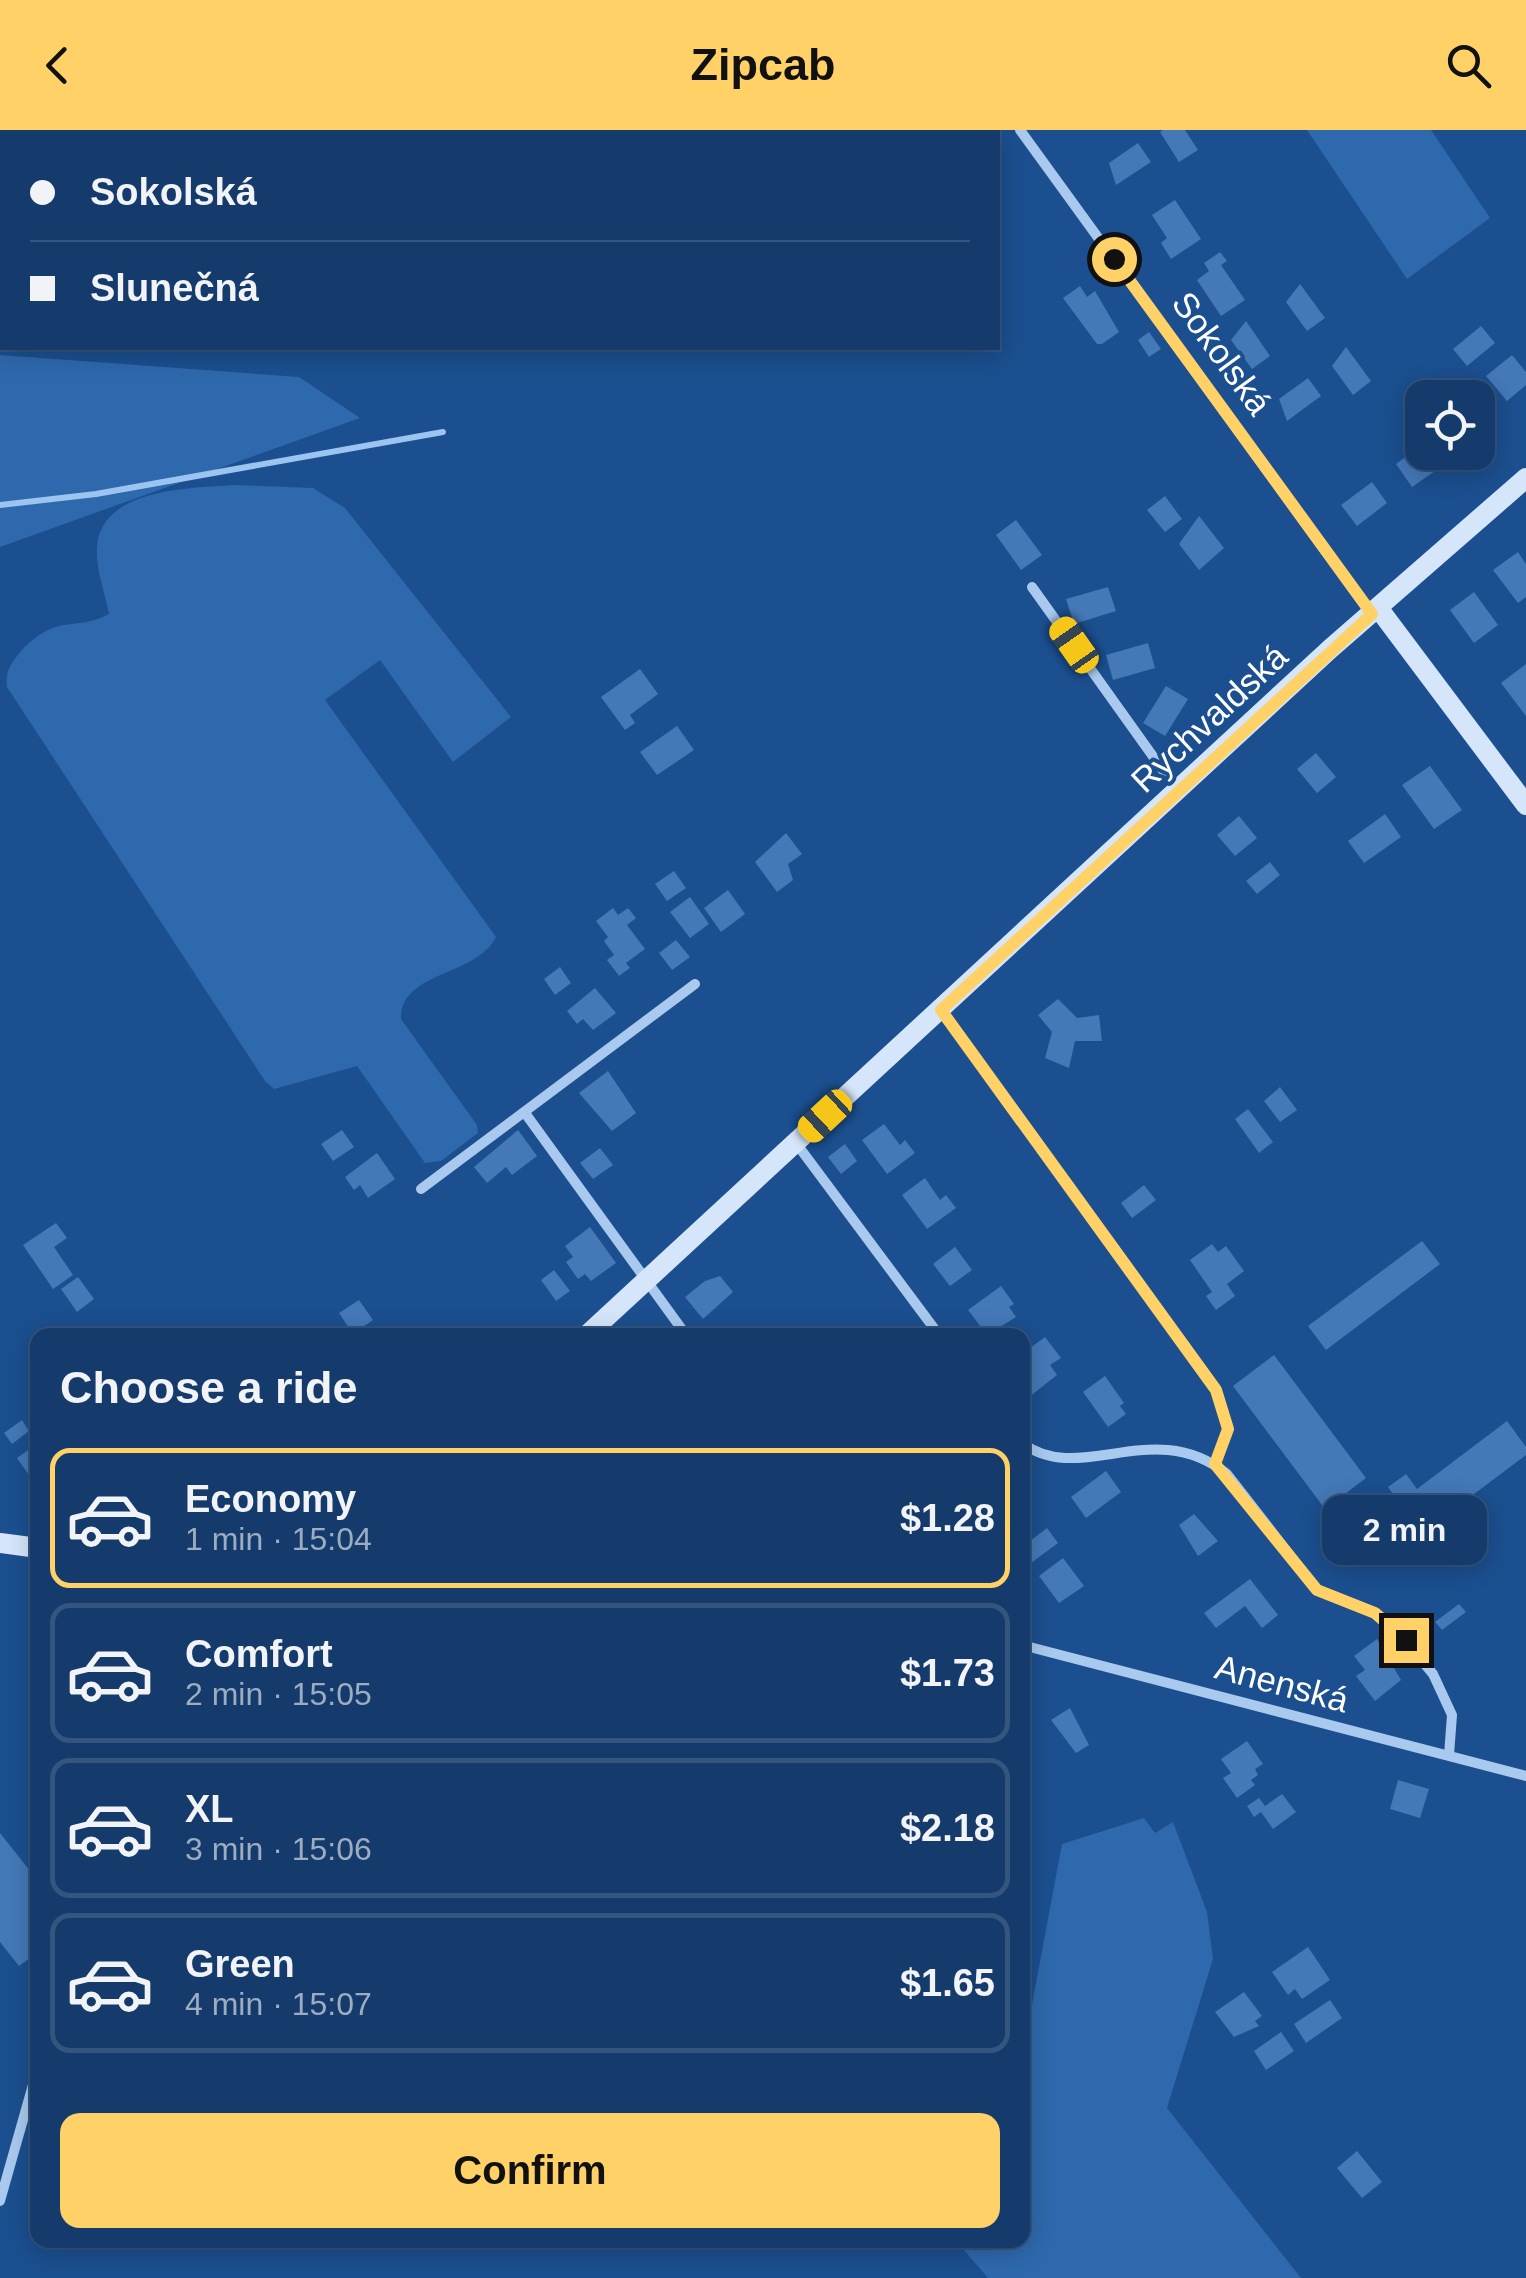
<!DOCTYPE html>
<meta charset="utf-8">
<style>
body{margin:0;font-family:Arial,sans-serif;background:#214673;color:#f1f3f6;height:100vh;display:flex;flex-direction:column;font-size:38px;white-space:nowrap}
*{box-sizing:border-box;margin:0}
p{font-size:32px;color:#9dadc1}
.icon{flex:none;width:55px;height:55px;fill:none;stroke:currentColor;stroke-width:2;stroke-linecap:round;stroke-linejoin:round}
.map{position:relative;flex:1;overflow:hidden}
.drawer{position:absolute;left:30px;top:1198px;width:1000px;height:920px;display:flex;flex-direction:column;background:#143b6b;border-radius:20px;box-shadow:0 5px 25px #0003,0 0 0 2px #33557e}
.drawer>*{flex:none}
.banner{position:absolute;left:0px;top:0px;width:1000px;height:220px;box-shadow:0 5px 25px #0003,0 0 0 2px #33557e;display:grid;align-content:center;height:220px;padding:0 30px;background:#143b6b}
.buttons{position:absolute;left:1405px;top:250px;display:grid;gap:20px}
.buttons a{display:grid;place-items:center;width:90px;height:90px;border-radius:20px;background:#143b6b;box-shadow:0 5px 25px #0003,0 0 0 2px #33557e;font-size:50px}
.end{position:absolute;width:45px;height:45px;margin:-22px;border:12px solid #ffd166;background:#111;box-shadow:0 0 0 5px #111}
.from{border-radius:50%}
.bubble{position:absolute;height:70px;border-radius:20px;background:#143b6b;box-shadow:0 5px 25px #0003,0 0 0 2px #33557e;font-size:32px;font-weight:800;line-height:70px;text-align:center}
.car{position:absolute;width:30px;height:60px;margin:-30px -15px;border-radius:12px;box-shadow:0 0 8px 2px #0007;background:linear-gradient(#f5c518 24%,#345 0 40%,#f5c518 0 76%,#345 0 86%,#f5c518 0)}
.banner b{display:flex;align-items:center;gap:35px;height:95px;font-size:38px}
.banner b+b{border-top:2px solid #33557e}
.banner i{width:25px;height:25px;background:#f1f3f6}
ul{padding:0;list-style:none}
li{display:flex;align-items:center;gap:30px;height:140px;margin:0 20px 15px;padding:0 10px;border:5px solid #33557e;border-radius:20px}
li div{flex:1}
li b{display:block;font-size:38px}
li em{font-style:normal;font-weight:800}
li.current{border-color:#ffd166}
li>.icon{width:90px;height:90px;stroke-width:1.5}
h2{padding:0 30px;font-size:45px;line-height:120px}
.cta{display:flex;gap:20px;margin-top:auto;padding:20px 30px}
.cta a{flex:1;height:115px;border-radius:20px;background:#ffd166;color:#111;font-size:40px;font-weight:800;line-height:115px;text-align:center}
header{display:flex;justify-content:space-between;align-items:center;height:130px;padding:0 30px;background:#ffd166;color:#111;font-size:45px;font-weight:800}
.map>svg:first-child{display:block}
</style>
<header><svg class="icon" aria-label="back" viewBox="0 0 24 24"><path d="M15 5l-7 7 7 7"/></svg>Zipcab<svg class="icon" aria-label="search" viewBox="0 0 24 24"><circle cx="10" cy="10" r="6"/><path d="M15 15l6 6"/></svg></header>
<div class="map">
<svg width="1526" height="2148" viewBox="0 0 1526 2148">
<rect width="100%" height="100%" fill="#1b4f8f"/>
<g fill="#2e69ad">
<path d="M 1307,0 L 1431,0 L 1490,88 L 1407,149 Z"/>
<path d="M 0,225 L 299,247 L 360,288 L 0,417 Z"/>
<path d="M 234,355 L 313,358 L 345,378 L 511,587 L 453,632 L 380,530 L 325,570 L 496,807 C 476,847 400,841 401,889 L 477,995 L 478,1003 L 441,1031 L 425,1033 L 357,936 L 274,959 L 265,951 L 7,557 C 5,541 11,533 21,521 C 58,482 76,502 109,484 C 105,462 95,438 97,416 C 102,358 191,358 234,355 Z"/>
<path d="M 1144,1688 L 1155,1703 L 1173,1692 L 1207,1782 L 1213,1829 L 1167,1978 L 1301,2148 L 988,2148 L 957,2112 L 944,2110 L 1022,2110 L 1023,1888 L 1031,1880 L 1062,1714 Z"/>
</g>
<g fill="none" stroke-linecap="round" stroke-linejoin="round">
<path stroke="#9cc4f0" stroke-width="6" d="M 0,375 L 96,364 L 443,302"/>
</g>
<g fill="#4478b7">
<path d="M 1163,0 L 1185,0 L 1198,20 L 1179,32 L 1160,2 Z"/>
<path d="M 1138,13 L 1151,32 L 1116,55 L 1109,33 Z"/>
<path d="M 1175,70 L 1201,109 L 1171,129 L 1161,113 L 1167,108 L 1152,85 Z"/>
<path d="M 1220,122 L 1227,131 L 1221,135 L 1245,170 L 1221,186 L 1197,150 L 1209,141 L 1204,133 Z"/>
<path d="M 1300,154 L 1325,188 L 1307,201 L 1286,172 Z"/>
<path d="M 1080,156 L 1087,167 L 1095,161 L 1119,202 L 1102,214 L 1097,214 L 1063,168 Z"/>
<path d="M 1246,191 L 1270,226 L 1252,239 L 1231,210 Z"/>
<path d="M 1481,196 L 1495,213 L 1467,236 L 1453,219 Z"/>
<path d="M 1149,202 L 1161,219 L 1149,227 L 1138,210 Z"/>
<path d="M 1346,217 L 1371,251 L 1353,265 L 1332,236 Z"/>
<path d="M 1512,225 L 1526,242 L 1526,255 L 1507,271 L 1486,246 Z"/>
<path d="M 1308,248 L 1321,266 L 1287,291 L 1279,269 Z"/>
<path d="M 1422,315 L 1422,322 L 1441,322 L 1448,332 L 1412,357 L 1396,334 Z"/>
<path d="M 1372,352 L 1387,373 L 1357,396 L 1341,375 Z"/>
<path d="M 1165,366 L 1182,389 L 1165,402 L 1147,380 Z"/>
<path d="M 1199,386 L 1224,418 L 1199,440 L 1179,414 Z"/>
<path d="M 1016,390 L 1042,425 L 1021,440 L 996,405 Z"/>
<path d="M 1518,422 L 1526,434 L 1526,467 L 1518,473 L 1493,440 Z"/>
<path d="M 1108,457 L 1116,481 L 1074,494 L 1066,469 Z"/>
<path d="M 1474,462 L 1498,495 L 1474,513 L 1450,480 Z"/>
<path d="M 1148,513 L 1155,538 L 1113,550 L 1106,525 Z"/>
<path d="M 1526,534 L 1526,586 L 1501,553 Z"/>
<path d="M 640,539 L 658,564 L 630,585 L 635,593 L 625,600 L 601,567 Z"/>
<path d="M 1166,556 L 1188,569 L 1165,606 L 1143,593 Z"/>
<path d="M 677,596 L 694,620 L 657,645 L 640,622 Z"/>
<path d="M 1316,623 L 1336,647 L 1317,663 L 1297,639 Z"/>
<path d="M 1430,636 L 1462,680 L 1434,699 L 1402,655 Z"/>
<path d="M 1385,684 L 1401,707 L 1364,733 L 1348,711 Z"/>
<path d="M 1239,686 L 1257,708 L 1235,726 L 1217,705 Z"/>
<path d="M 786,703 L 802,724 L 788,734 L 793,750 L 777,762 L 755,732 Z"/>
<path d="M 1270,732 L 1280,745 L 1257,764 L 1246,751 Z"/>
<path d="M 674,741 L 686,758 L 667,771 L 655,754 Z"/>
<path d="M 728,760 L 745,784 L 721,802 L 704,778 Z"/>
<path d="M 690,767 L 709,794 L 690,808 L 670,782 Z"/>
<path d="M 613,778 L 618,785 L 628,778 L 636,788 L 627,795 L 645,819 L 626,833 L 630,838 L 619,846 L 607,830 L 614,825 L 604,811 L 608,807 L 596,791 Z"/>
<path d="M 676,810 L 690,827 L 672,840 L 659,823 Z"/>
<path d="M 560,837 L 571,853 L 555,865 L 544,849 Z"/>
<path d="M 595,858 L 616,883 L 593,900 L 583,889 L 577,894 L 567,881 Z"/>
<path d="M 1058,869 L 1077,888 L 1099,885 L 1102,911 L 1075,911 L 1069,938 L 1045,928 L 1052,902 L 1038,885 Z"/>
<path d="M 608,941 L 636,983 L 612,1001 L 579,963 Z"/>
<path d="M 1280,957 L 1297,980 L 1280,992 L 1264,971 Z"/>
<path d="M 1248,979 L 1273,1012 L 1259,1023 L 1235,989 Z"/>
<path d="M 884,994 L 900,1015 L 905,1010 L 915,1023 L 887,1044 L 862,1010 Z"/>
<path d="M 342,1000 L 354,1017 L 333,1031 L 321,1014 Z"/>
<path d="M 518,1000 L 537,1026 L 512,1045 L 506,1037 L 487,1053 L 474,1037 Z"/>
<path d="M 845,1014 L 857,1031 L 841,1044 L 828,1027 Z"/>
<path d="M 600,1018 L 613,1035 L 593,1049 L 580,1033 Z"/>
<path d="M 377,1023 L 395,1049 L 368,1068 L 360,1055 L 354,1060 L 345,1047 Z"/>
<path d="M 925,1048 L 940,1070 L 946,1065 L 956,1078 L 927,1099 L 902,1065 Z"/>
<path d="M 1144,1055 L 1156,1070 L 1132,1088 L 1121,1073 Z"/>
<path d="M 56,1093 L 67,1108 L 54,1117 L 73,1145 L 53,1159 L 23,1115 Z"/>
<path d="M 590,1097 L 616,1133 L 591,1151 L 585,1144 L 578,1149 L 566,1132 L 573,1127 L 565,1116 Z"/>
<path d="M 1422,1111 L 1440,1134 L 1326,1220 L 1308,1196 Z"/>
<path d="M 1212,1114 L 1218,1122 L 1226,1116 L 1244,1141 L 1227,1154 L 1235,1166 L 1216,1180 L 1206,1166 L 1212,1162 L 1190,1130 Z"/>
<path d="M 955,1117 L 972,1140 L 950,1156 L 933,1134 Z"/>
<path d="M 554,1140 L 570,1161 L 556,1171 L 541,1150 Z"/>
<path d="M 720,1146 L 733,1162 L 703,1189 L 685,1167 L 705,1151 Z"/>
<path d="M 78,1147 L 94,1169 L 77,1182 L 61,1159 Z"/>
<path d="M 1001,1156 L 1014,1174 L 1009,1177 L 1016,1187 L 987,1205 L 968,1180 Z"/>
<path d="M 359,1170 L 373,1190 L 353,1204 L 339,1183 Z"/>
<path d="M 1045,1207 L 1061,1228 L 1050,1235 L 1057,1245 L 1029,1267 L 1022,1259 L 1022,1224 Z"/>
<path d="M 1274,1225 L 1366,1348 L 1325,1379 L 1233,1256 Z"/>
<path d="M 1105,1246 L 1124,1273 L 1120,1276 L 1126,1284 L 1108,1297 L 1083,1262 Z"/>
<path d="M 22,1290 L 29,1301 L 12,1314 L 4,1303 Z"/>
<path d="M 1507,1291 L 1526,1317 L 1526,1325 L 1406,1415 L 1383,1384 L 1399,1373 L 1388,1357 L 1406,1344 L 1417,1359 Z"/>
<path d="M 38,1313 L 38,1358 L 17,1328 Z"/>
<path d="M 1106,1341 L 1121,1362 L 1086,1388 L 1071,1367 Z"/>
<path d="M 1194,1384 L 1218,1411 L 1198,1426 L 1179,1395 Z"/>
<path d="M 1047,1398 L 1058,1413 L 1027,1436 L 1022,1417 Z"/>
<path d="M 1063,1428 L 1084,1456 L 1059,1473 L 1039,1446 Z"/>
<path d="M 1250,1449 L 1278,1485 L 1262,1498 L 1245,1476 L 1216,1498 L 1204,1483 Z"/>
<path d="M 1459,1474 L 1466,1482 L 1442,1500 L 1435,1492 Z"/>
<path d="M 1377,1509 L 1401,1550 L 1375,1571 L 1356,1546 L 1365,1540 L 1354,1526 Z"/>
<path d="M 1070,1578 L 1089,1615 L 1076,1623 L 1051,1590 Z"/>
<path d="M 1247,1611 L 1263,1634 L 1255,1639 L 1258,1645 L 1251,1650 L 1255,1655 L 1237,1668 L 1223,1648 L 1231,1643 L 1221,1629 Z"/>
<path d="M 1398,1650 L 1429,1659 L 1420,1688 L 1390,1679 Z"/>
<path d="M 1282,1664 L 1296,1682 L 1273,1699 L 1261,1682 L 1254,1687 L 1247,1676 L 1259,1668 L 1265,1676 Z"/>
<path d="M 0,1703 L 38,1751 L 38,1822 L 19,1836 L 0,1812 Z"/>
<path d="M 1308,1817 L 1330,1850 L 1302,1869 L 1295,1859 L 1288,1865 L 1272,1842 Z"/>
<path d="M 1244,1862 L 1262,1886 L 1255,1891 L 1259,1896 L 1234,1907 L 1215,1882 Z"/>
<path d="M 1330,1870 L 1342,1888 L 1306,1913 L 1294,1894 Z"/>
<path d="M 1281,1902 L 1294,1921 L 1266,1940 L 1254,1921 Z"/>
<path d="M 1357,2021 L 1382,2052 L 1362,2068 L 1337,2038 Z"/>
</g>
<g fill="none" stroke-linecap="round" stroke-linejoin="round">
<g stroke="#a9c9ee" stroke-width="10">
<path d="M 1020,0 L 1371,484"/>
<path d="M 1032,457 L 1177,660"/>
<path d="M 941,880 L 1216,1259 L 1228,1299 L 1215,1334"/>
<path d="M 525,983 L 686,1205"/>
<path d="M 796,1013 L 939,1205"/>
<path d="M 421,1059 L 695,854"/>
<path d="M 1022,1313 C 1081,1357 1153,1285 1227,1344 L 1317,1460 L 1375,1483 L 1393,1496 L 1433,1544 L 1452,1585 L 1449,1625"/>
<path d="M 1022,1515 L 1526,1646"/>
<path d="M 0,2071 L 38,1937"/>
</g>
<g stroke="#d6e6fa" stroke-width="20">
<path d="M 1379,479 L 1526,675"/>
<path d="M 587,1205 L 1330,519 L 1526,348"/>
<path d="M 0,1413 L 38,1418"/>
</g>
</g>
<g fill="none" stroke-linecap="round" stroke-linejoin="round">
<path stroke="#ffd166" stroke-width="12" d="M 1114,129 L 1372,484 L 941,880 L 1216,1260 L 1228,1299 L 1215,1334 L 1317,1460 L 1375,1483 L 1406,1510"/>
</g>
<g text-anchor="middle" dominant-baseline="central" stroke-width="8" stroke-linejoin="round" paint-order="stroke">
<g font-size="35" fill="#fff" stroke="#1b4f8f">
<text transform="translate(1222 223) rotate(54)">Sokolská</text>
<text transform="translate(1209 588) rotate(-43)">Rychvaldská</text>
<text transform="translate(1282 1553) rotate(15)">Anenská</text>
</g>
</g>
</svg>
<div class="buttons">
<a><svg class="icon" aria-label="locate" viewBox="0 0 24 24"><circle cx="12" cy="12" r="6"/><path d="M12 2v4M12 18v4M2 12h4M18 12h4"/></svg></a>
</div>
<i class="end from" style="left:1114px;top:129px"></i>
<i class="end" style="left:1406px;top:1510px"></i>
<div class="bubble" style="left:1322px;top:1365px;width:165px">2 min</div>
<i class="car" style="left:1074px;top:515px;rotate:325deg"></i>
<i class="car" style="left:825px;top:986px;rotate:227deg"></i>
<div class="banner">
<b><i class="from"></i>Sokolská</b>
<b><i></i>Slunečná</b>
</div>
<section class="drawer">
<h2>Choose a ride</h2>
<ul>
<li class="current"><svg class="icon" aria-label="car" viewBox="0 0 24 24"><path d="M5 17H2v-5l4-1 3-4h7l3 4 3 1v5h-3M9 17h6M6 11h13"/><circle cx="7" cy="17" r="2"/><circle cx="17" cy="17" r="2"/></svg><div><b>Economy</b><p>1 min · 15:04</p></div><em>$1.28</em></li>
<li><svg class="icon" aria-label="car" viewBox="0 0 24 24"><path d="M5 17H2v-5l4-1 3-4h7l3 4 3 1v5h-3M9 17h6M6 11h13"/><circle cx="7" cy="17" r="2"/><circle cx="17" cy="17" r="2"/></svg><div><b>Comfort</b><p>2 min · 15:05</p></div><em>$1.73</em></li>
<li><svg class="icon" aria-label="car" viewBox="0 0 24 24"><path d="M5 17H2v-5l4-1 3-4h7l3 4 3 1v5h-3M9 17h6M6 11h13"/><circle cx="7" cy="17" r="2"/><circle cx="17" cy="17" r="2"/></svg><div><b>XL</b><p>3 min · 15:06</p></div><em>$2.18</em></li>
<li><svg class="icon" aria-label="car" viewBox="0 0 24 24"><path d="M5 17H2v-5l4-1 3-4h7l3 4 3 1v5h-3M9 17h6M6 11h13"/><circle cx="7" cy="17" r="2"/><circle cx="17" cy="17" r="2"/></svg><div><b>Green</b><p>4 min · 15:07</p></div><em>$1.65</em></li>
</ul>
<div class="cta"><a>Confirm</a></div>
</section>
</div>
